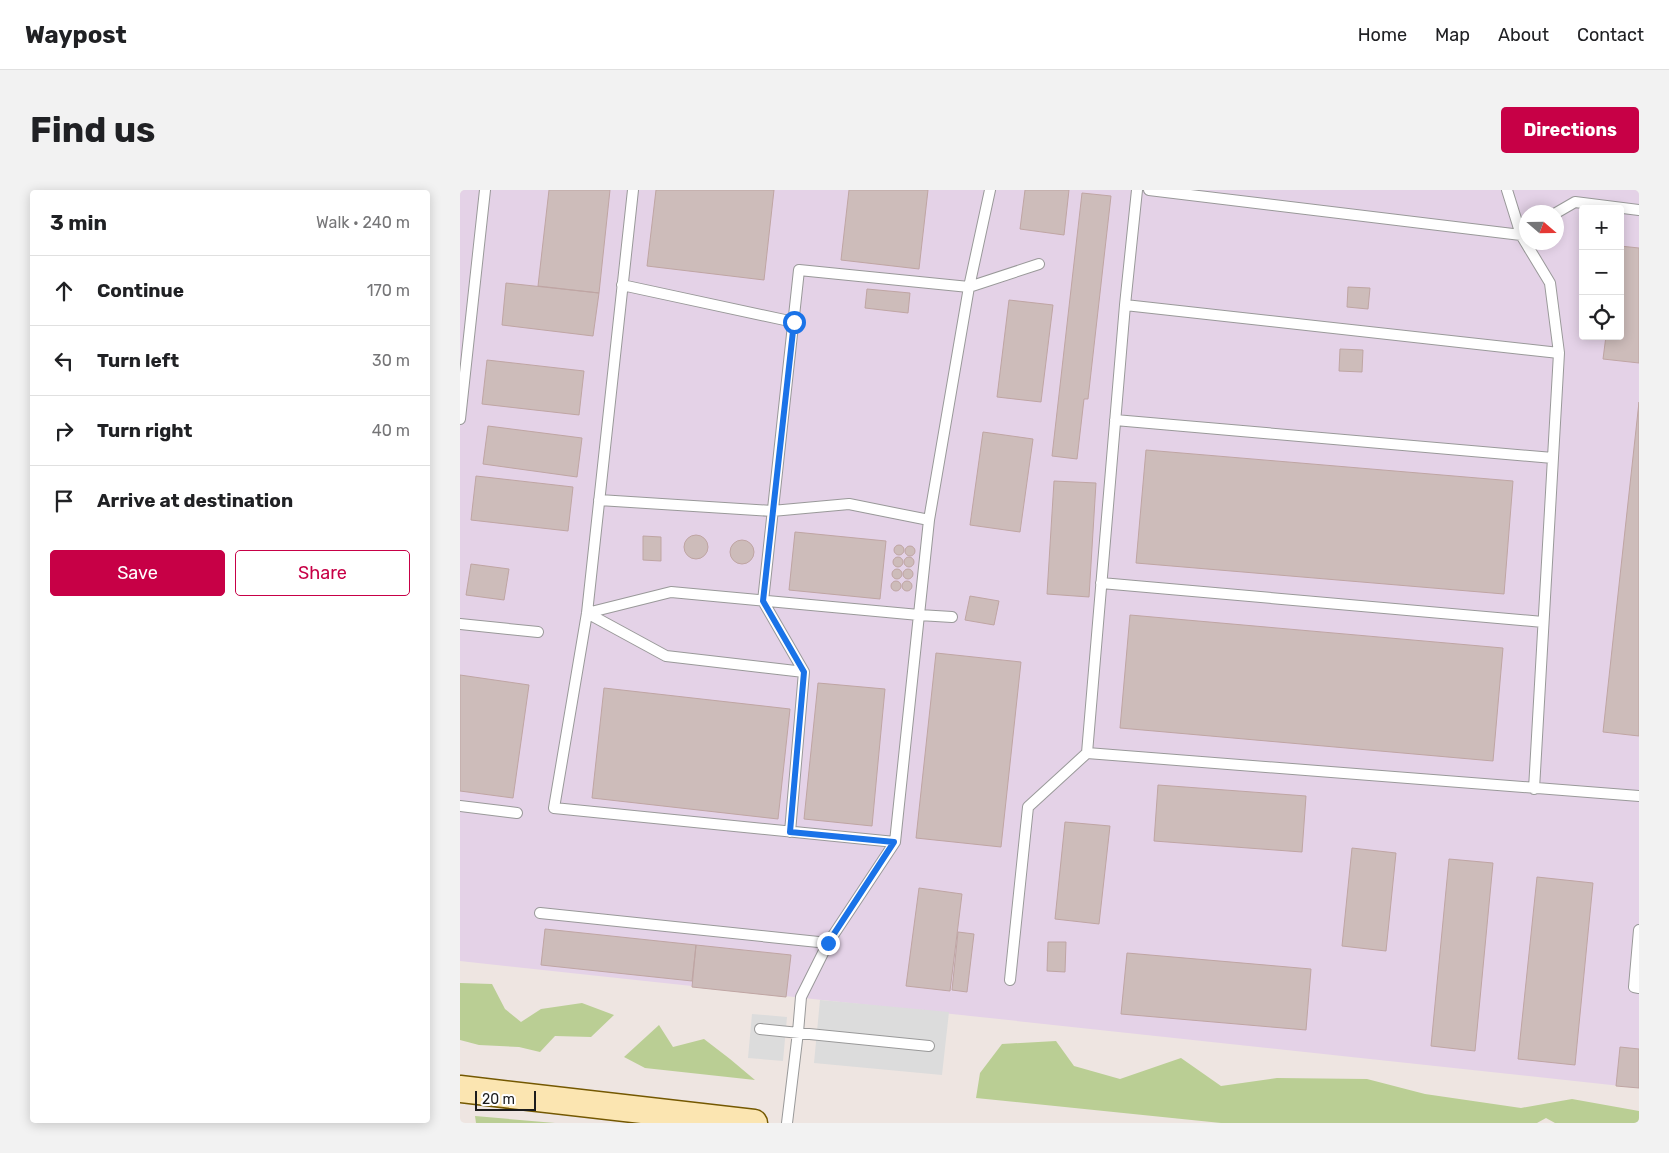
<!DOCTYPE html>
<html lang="en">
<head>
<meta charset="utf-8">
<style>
  :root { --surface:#fff; --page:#f2f2f2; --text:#202124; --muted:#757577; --line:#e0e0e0; --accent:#c70046 }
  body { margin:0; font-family:Rubik,sans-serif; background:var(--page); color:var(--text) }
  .controls { position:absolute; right:15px; top:15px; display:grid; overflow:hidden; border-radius:5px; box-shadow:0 2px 12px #0003 }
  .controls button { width:45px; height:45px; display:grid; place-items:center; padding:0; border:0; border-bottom:1px solid var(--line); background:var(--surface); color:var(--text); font:25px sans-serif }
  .compass { position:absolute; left:1059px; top:15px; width:45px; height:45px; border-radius:50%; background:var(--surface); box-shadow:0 2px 12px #0003; rotate:110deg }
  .scale { position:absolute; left:15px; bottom:12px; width:61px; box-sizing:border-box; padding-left:5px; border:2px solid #1c1c1c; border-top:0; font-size:14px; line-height:18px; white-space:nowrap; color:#1c1c1c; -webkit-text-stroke:4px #fff; paint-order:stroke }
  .stop { position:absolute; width:15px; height:15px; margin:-11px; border:4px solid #1a73e8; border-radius:50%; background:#fff }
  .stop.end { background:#1a73e8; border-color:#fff; box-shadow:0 1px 5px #0008 }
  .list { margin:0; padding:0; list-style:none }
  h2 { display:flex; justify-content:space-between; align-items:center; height:65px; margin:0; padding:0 20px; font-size:21px }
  h2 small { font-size:16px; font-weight:400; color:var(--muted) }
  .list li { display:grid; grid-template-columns:32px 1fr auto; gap:15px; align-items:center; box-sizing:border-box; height:70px; padding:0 20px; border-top:1px solid var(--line) }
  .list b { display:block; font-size:19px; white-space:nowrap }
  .list em { font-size:16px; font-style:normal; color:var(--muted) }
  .actions { display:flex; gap:10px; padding:15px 20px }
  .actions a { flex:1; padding:11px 0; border:1px solid var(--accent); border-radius:5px; text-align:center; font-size:18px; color:var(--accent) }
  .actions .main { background:var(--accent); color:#fff }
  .icon { flex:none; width:28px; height:28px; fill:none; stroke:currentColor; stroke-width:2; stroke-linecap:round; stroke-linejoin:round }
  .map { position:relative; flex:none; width:1179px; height:933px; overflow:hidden; border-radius:5px }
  header { display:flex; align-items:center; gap:30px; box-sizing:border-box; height:70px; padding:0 25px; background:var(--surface); border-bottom:1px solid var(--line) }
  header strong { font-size:24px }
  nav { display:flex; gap:28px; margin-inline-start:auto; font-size:18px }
  .intro { display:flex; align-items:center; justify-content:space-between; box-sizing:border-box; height:120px; padding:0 30px }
  h1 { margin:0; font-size:35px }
  .button { padding:12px 22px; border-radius:5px; background:var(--accent); color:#fff; font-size:18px; font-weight:700 }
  main { display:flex; gap:30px; padding:0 30px }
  aside { flex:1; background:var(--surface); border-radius:5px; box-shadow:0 2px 12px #0003 }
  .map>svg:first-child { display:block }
  .industrial { fill:#e4d2e7; fill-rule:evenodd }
  .forest { fill:#bace94 }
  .parking { fill:#dcdcdc }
  .building { fill:#cdbcba; stroke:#bfa5a3 }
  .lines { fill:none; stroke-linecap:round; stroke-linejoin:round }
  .lane-casing { stroke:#999; stroke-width:12 }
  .secondary-casing { stroke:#745801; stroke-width:29 }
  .lane { stroke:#fff; stroke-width:10 }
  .secondary { stroke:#fbe5b1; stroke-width:26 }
  .route { stroke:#1a73e8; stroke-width:6 }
</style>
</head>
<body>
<header>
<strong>Waypost</strong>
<nav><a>Home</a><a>Map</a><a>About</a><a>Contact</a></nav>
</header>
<div class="intro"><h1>Find us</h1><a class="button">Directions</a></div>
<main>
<aside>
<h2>3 min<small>Walk · 240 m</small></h2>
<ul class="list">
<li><svg class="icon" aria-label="ahead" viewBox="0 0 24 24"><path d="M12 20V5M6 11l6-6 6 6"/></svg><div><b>Continue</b></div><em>170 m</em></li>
<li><svg class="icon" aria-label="left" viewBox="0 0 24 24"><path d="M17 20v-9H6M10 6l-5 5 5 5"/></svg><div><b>Turn left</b></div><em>30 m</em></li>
<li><svg class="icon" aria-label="right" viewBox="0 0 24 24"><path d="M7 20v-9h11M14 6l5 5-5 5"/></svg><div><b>Turn right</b></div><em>40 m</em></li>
<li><svg class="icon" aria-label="arrive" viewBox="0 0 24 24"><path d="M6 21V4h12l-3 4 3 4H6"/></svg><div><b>Arrive at destination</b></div></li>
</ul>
<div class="actions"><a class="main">Save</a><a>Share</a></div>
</aside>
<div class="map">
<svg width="1179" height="933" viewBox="0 0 1179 933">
  <rect width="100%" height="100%" fill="#eee5e1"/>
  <path class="industrial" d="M0,0H1179V898L0,771ZM1123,19H1160V146H1123ZM1066,22H1096V52H1066Z"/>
  <path class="forest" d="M0,793L32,794L45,819L61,832L81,819L122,813L154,825L131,847L95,846L80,862L59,857L19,855L0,850Z
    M199,835L213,857L244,849L270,869L295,890L185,878L164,867Z
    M596,851L614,876L660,889L721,868L761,896L817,888L907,889L965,904L1061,918L1112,909L1179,921V933H1095L1086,928L1077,933H761L516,908L520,883L542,854Z
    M15,926L95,933H16Z"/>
  <path class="parking" d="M360,810L489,822L482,885L354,873Z
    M292,824L327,827L323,871L288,868Z"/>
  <path class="building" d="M89,0H150L139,103L78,96Z
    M196,0H314L304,90L187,76Z
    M389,0H468L459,79L381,70Z
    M565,0H609L604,45L560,39Z
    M622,3L651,6L628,209H624L617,269L592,266Z
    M1160,56L1179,58V173L1143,169L1146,146H1160Z
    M46,93L139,103L133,146L42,135Z
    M888,97L910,98L908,119L887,117Z
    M407,99L450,103L448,123L405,118Z
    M549,110L593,115L581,212L537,207Z
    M880,159L903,160L902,182L879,181Z
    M27,170L124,181L119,225L22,214Z
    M1179,212V546L1143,542Z
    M28,236L122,248L117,287L23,274Z
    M523,242L573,249L560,342L510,335Z
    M686,260L1053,291L1044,404L676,373Z
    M16,286L113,297L108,341L11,330Z
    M594,291L636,293L629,407L587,404Z
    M335,342L426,351L420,409L329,400Z
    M224 357a12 12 0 1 1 24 0a12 12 0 1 1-24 0Z
    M183,346L201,347V371L183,370Z
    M270 362a12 12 0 1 1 24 0a12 12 0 1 1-24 0Z
    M434 360a5 5 0 1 1 10 0a5 5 0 1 1-10 0Z
    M445 361a5 5 0 1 1 10 0a5 5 0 1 1-10 0Z
    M433 372a5 5 0 1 1 10 0a5 5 0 1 1-10 0Z
    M444 372a5 5 0 1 1 10 0a5 5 0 1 1-10 0Z
    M11,374L49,379L44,410L6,405Z
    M432 384a5 5 0 1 1 10 0a5 5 0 1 1-10 0Z
    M443 384a5 5 0 1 1 10 0a5 5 0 1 1-10 0Z
    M431 396a5 5 0 1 1 10 0a5 5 0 1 1-10 0Z
    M442 396a5 5 0 1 1 10 0a5 5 0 1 1-10 0Z
    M510,406L539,411L534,435L505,430Z
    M670,425L1043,458L1033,571L660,538Z
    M476,463L561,472L541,657L456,648Z
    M0,485L69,495L53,608L0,601Z
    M358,493L425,499L412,636L344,629Z
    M144,498L330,519L318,629L132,608Z
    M698,595L846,606L842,662L694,651Z
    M605,632L650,636L639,734L595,729Z
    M892,658L936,663L926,761L882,756Z
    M989,669L1033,673L1015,861L971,856Z
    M1077,687L1133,693L1115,875L1058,869Z
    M459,698L502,704L490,801L446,796Z
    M85,739L236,755L232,791L81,775Z
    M498,742L514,744L507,802L492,800Z
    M588,752H606L605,782L587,781Z
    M236,755L331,765L326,807L232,797Z
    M667,763L851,779L846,840L661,824Z
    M1160,857L1179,859V898L1156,896Z"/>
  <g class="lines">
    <g class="lane-casing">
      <path id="lane" d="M173,0L127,423L94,618L435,652
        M677,0L665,115L627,563L1179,606
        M689,0L1061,45L1064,42
        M1047,0L1061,45L1090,93L1099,163L1074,599
        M1096,23L1115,12L1179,20
        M162,95L334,132
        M665,115L1099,163
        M0,229L25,0
        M655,230L1093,268
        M139,310L312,321L389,314L469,330
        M641,393L1083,432
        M127,423L211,402L459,425L492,427
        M127,423L206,466L344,482
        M0,434L78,442
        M0,616L57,623
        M330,642L344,482L303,411L339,80L509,97L579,74
        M80,723L368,753
        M1179,740L1174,797L1179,798
        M550,790L568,617L627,563
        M300,839L469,856
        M327,933L338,842L341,807L368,753L435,652L469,330L509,97L530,0"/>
    </g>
    <g class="secondary-casing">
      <path id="secondary" d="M0,899L294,933"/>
    </g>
    <use href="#lane" class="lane"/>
    <use href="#secondary" class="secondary"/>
  </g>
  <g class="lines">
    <path class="route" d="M334,132L303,411L344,482L330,642L434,652L368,753"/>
  </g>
</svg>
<div class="controls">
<button>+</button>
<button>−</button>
<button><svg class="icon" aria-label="locate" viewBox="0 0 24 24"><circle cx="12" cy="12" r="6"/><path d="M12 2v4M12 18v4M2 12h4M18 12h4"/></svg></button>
</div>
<svg class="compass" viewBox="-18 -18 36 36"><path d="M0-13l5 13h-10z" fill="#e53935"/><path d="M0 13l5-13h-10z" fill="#757577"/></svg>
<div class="scale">20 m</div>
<div class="stop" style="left:334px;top:132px"></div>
<div class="stop end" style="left:368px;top:753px"></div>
</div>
</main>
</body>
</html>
